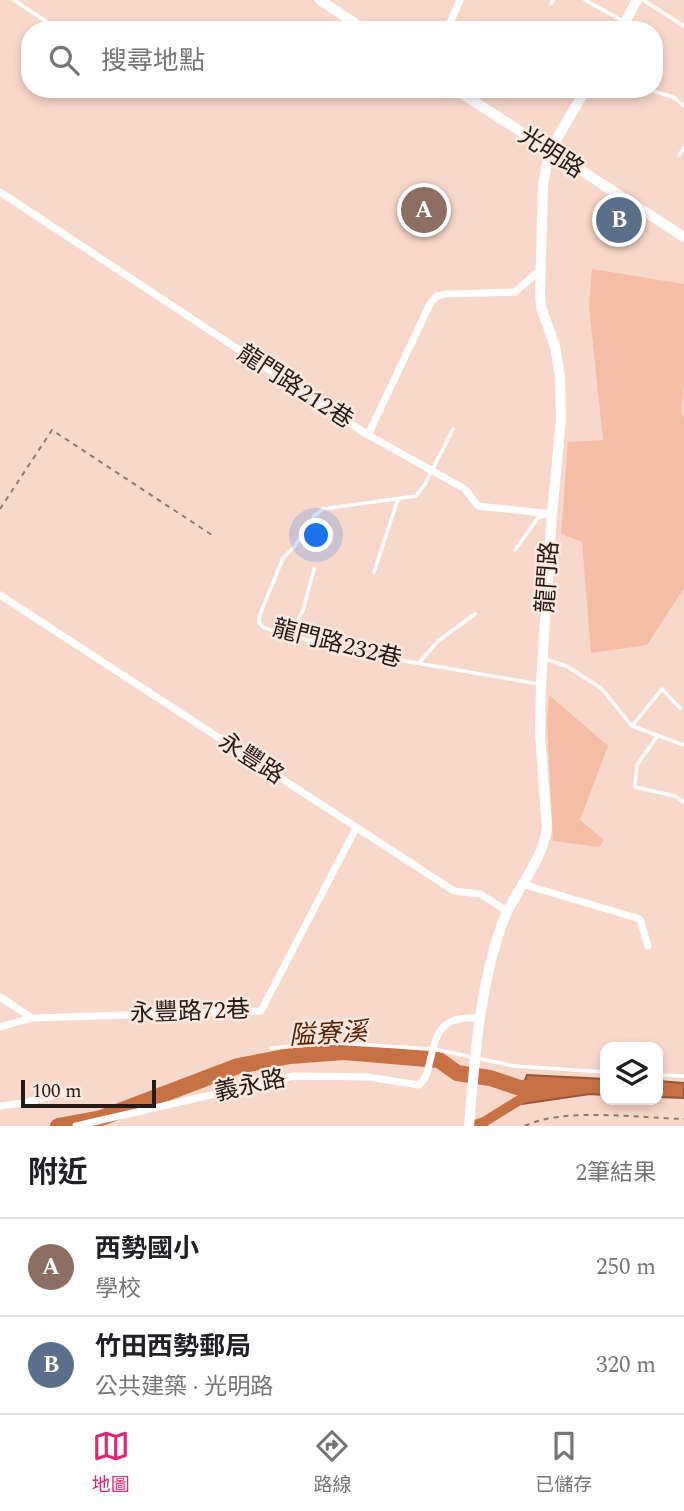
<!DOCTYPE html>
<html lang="zh-TW">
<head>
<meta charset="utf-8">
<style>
  :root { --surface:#fff; --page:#f2f2f2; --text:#202124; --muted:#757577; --line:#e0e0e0; --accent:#db2777 }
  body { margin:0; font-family:Spectral,"Noto Sans TC",serif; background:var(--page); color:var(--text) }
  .controls { position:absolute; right:21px; bottom:21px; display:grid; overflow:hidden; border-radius:14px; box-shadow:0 4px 10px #0003 }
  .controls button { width:63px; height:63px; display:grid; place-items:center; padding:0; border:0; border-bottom:2px solid var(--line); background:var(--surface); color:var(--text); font:35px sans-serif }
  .scale { position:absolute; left:21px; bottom:18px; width:135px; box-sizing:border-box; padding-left:7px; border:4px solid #251a15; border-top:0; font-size:19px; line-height:24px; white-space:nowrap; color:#251a15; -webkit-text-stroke:5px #fce9e0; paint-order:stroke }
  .you { position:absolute; left:317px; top:536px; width:24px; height:24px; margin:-18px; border:5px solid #fff; border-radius:50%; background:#1a73e8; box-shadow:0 0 0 10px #1a73e833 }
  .badge { display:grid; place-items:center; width:46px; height:46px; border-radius:50%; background:var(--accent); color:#fff; font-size:23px; font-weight:700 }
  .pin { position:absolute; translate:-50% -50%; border:4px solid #fff; box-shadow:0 2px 7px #0006 }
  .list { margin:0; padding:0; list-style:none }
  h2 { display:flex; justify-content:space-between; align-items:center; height:91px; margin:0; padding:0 28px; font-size:30px }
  h2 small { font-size:23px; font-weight:400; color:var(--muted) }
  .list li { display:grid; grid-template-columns:46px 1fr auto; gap:21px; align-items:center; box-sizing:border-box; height:98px; padding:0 28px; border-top:2px solid var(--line) }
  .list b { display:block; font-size:26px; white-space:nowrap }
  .list p { margin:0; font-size:23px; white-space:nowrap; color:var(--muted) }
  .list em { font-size:23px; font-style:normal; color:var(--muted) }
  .icon { flex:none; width:38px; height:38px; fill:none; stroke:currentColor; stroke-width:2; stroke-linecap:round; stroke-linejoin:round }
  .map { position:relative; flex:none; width:684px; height:1126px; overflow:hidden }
  .search { position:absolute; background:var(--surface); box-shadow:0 4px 10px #0003; left:21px; right:21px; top:21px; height:77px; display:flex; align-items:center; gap:18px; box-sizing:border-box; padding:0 24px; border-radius:28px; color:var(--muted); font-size:26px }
  .sheet { height:287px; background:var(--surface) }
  nav { display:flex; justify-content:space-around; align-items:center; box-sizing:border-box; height:98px; border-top:2px solid var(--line); background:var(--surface); font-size:19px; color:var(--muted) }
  nav a { display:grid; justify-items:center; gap:4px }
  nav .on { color:var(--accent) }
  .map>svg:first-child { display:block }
  .green { fill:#f4bea6 }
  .water { fill:#c87145; stroke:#975737; stroke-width:2 }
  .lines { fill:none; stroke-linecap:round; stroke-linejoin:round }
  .canal { stroke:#c87145; stroke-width:10 }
  .river { stroke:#c87145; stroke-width:16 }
  .path { stroke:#8d786e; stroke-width:2; stroke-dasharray:5 5; stroke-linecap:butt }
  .lane { stroke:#fff; stroke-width:3.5 }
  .street { stroke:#fff; stroke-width:7 }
  .secondary { stroke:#fff; stroke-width:10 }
  .labels { text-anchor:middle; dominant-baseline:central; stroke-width:5; stroke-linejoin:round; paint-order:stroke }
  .street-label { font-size:24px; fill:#251a15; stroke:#fce9e0 }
  .water-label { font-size:26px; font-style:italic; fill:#571f00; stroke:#fce9e0 }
</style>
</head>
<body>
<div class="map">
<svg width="684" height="1126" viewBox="0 0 684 1126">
  <rect width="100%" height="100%" fill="#f8d8ca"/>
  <path class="green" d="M592,269L684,284V384L681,412L684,418V588L647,645L591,653L582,542L561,534L568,442L603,440L589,307Z
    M549,695L608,746L580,820L604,840L599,847L553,841L547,721Z"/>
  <path class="water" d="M527,1075L605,1079V1095L590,1094L515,1105Z
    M658,1081L684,1083V1098L658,1097Z"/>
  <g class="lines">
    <path class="canal" d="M472,1126L484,1122L526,1096"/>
    <path class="river" d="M58,1126L101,1118L238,1066L290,1056L344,1052L439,1060L457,1073L490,1078L520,1088H541"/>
    <path class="path" d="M0,509L52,430L212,535
      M525,1126C563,1107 640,1118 684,1119"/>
    <path class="lane" d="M14,0L59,30
      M585,0L623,21
      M643,0L684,26
      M551,4L553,0
      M646,89L673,97L684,106
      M679,155L684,148
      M453,429L425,484L416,496L323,509L314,516L295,546L283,558L259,617V623L264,628L352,652L539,684
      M515,550L538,518L547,515
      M374,572L398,499
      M291,636L303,610L314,569
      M544,658L568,667L601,688L632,726L684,745
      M419,663L438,641L475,614
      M632,726L662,689L680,708
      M658,735L637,765L635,787L675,796L684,802
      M271,1048L335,1043L433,1049L514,1066L605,1072
      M658,1075L684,1076"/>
    <path class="street" d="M447,30L460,0
      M0,192L368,435L465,489L478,506L552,514
      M368,435L431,302L437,296L446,294L515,292L539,271
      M0,595L454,891L480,894L507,911
      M522,884L640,919L648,946
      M0,997L32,1018
      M0,1027L32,1018L261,1011L356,828
      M0,1106L24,1103L73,1091
      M76,1126L294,1076L368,1077L419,1085C426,1079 427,1074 429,1065C437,1030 441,1016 479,1018"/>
    <path class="secondary" d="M320,0L365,30
      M621,30L637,0
      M455,89L684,237
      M469,1126C475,1058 479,989 502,924C514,890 543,863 547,827L540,733L541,684L552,514L561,419L560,377L555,346L541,307L540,292L543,186L549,152L586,89"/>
  </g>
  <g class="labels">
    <g class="street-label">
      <text transform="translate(551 153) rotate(33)">光明路</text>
      <text transform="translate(295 387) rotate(33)">龍門路212巷</text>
      <text transform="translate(548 577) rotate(-86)">龍門路</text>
      <text transform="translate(337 644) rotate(14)">龍門路232巷</text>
      <text transform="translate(251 759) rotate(33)">永豐路</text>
      <text transform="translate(190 1012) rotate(-2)">永豐路72巷</text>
      <text transform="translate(250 1086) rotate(-12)">義永路</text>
    </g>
    <g class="water-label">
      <text transform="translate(328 1034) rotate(-3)">隘寮溪</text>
    </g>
  </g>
</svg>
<div class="controls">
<button><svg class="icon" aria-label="layers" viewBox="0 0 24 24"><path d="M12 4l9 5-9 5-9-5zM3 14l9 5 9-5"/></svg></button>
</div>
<div class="scale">100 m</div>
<div class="you"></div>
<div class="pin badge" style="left:424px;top:210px;background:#8d6e63">A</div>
<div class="pin badge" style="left:619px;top:220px;background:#5c6f8a">B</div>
<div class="search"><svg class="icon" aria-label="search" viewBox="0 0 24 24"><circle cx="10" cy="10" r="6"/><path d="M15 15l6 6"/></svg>搜尋地點</div>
</div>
<section class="sheet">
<h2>附近<small>2筆結果</small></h2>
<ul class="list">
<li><span class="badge" style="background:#8d6e63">A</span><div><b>西勢國小</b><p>學校</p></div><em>250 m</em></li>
<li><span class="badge" style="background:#5c6f8a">B</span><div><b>竹田西勢郵局</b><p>公共建築 · 光明路</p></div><em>320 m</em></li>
</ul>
</section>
<nav>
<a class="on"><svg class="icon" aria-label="map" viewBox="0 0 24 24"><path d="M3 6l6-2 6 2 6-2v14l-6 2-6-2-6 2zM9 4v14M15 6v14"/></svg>地圖</a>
<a><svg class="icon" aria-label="directions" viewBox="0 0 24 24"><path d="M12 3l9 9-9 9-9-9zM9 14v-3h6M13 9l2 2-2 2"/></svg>路線</a>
<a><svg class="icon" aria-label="saved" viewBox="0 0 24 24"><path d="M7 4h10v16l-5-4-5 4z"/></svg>已儲存</a>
</nav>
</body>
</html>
